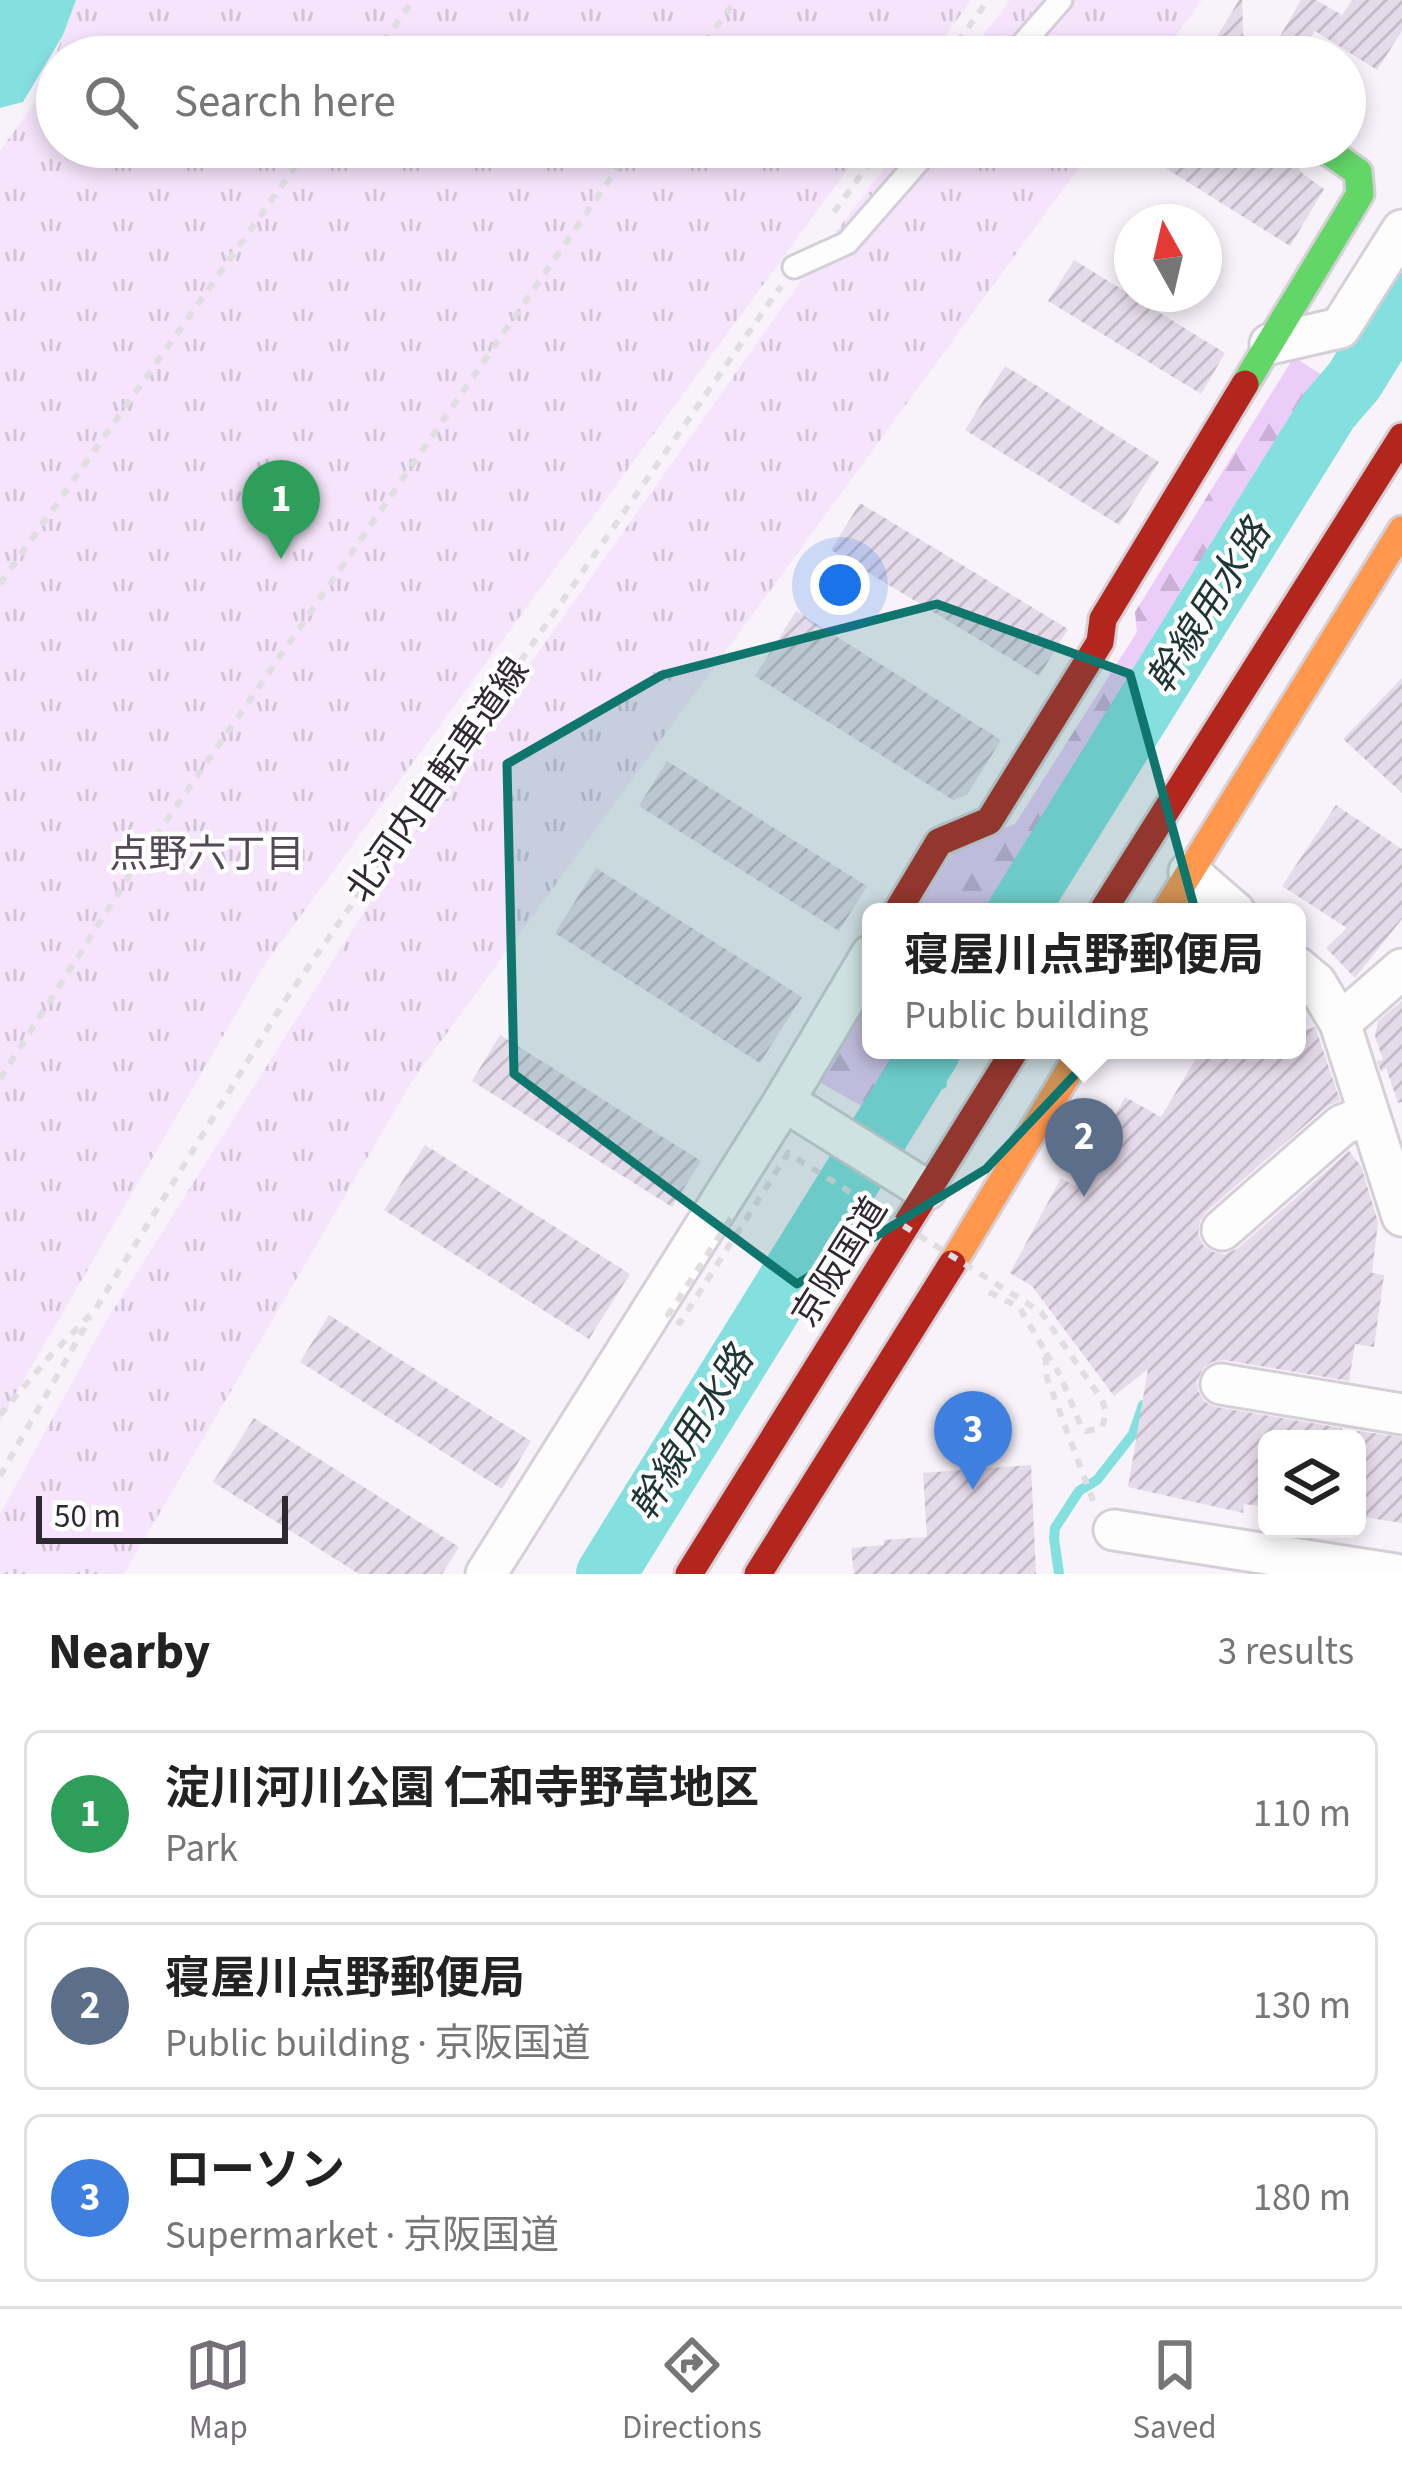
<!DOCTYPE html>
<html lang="en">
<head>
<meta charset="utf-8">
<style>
  :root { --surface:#fff; --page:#f2f2f2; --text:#222; --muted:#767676; --line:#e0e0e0; --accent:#756f77 }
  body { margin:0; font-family:"Source Sans 3","Noto Sans JP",sans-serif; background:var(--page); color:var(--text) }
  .controls { position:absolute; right:36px; bottom:36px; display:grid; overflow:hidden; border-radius:18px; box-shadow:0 6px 18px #0003 }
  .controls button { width:108px; height:108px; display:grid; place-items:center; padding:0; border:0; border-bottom:3px solid var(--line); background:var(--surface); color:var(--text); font:60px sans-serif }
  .compass { position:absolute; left:1114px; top:204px; width:108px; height:108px; border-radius:50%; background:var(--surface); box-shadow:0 6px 18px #0003; rotate:352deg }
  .scale { position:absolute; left:36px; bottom:30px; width:252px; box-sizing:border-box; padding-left:12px; border:6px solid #2e2930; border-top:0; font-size:33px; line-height:42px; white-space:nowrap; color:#2e2930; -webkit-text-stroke:9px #fff; paint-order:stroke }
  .you { position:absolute; left:840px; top:585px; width:42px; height:42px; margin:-30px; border:9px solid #fff; border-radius:50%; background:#1a73e8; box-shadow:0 0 0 18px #1a73e833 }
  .badge { display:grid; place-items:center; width:78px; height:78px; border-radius:50%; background:var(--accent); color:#fff; font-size:39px; font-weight:700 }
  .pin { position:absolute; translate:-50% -99px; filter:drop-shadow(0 3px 6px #0008) }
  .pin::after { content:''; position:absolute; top:63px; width:42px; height:36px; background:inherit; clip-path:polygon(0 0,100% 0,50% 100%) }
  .popup { position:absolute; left:862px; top:903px; width:444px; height:156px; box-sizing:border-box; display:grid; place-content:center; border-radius:18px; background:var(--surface); filter:drop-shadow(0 3px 9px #0005); font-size:39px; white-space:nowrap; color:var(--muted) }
  .popup b { font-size:45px; color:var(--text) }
  .popup::after { content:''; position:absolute; left:50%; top:100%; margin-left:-24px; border:24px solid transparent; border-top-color:var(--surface) }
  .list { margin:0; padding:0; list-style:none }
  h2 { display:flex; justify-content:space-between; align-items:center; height:156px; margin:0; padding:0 48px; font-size:51px }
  h2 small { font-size:39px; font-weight:400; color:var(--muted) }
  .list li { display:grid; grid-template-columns:78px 1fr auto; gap:36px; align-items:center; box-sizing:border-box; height:168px; margin:0 24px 24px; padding:0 24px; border:3px solid var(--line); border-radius:18px }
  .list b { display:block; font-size:45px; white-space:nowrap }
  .list p { margin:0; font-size:39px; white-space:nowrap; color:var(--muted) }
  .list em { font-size:39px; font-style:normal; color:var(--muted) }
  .icon { flex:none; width:66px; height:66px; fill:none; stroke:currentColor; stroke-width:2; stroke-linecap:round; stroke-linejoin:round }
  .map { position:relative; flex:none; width:1402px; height:1574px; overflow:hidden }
  .search { position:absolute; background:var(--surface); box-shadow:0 6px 18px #0003; left:36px; right:36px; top:36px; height:132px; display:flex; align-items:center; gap:30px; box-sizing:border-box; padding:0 42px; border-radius:66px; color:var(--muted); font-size:45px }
  .sheet { height:732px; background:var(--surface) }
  nav { display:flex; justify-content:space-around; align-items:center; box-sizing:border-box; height:168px; border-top:3px solid var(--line); background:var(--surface); font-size:33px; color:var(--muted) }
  nav a { display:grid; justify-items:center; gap:6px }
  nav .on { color:var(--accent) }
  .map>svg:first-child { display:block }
  .grass { fill:url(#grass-tufts) }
  .forest { fill:url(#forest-firs) }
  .water { fill:#84e0df }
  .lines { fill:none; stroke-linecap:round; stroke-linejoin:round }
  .stream { stroke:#84e0df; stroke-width:10 }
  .river { stroke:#84e0df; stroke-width:60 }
  .building { fill:url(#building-hatch) }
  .lane-casing { stroke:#d5d0d7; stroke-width:27 }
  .street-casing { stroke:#d5d0d7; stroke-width:45 }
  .fast-casing { stroke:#d5d0d7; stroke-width:33 }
  .slow-casing { stroke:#d5d0d7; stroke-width:33 }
  .jam-casing { stroke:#d5d0d7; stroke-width:33 }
  .path { stroke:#e0dee0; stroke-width:6; stroke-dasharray:9 9; stroke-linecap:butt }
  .lane { stroke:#fefdfe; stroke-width:21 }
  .street { stroke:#fefdfe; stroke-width:39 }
  .fast { stroke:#63d668; stroke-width:27 }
  .slow { stroke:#ff974d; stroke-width:27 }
  .jam { stroke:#b3261e; stroke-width:27 }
  .path-bridge { stroke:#e0dee0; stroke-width:6; stroke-dasharray:9 9; stroke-linecap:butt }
  .marked { fill:#0f766e; fill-opacity:0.2; stroke:#0f766e; stroke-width:9; stroke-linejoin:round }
  .labels { text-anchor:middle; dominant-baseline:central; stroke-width:9; stroke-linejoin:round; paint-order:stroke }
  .street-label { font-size:36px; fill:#2e2930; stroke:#fff }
  .water-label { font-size:39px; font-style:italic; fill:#1f3635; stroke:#fff }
  .neighbourhood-label { font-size:39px; fill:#524856; stroke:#fff }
</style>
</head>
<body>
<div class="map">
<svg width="1402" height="1574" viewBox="0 0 1402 1574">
  <defs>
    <pattern id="grass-tufts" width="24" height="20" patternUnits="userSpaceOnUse" patternTransform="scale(3)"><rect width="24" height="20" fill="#f5e4fb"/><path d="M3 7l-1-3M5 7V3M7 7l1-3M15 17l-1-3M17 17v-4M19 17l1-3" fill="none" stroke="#d2c4d7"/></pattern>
    <pattern id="forest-firs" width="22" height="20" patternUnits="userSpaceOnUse" patternTransform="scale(3)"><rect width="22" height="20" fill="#ecccf8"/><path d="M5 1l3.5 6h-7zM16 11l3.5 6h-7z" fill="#cbafd5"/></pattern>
    <pattern id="building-hatch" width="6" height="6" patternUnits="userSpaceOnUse" patternTransform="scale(3)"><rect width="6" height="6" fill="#e6dbea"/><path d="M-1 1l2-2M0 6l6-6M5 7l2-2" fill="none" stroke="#c6bcc9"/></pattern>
  </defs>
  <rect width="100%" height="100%" fill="#f8f2fa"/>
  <path class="grass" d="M76,0H971L930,57H57V147H864L263,967L0,1421V151L41,94Z
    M1010,0H1202L1160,57H967Z
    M900,147H1094L412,1081L124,1574H0V1514L105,1323L440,791L832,237Z"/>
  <path class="forest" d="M1294,357L1322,375L987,912H915L958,845L1015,824L1137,632L1135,612Z
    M871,983V1050H901L865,1108L812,1078Z"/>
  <path class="water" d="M0,0H76L63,35L23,102L0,108Z"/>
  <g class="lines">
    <path class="stream" d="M918,1071L942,1084
      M1068,1153L1098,1170
      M846,1186L862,1214
      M1059,1574L1054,1538L1055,1528L1079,1491L1097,1480L1133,1434L1143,1405"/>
    <path class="river" d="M1017,912L1329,410L1354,381L1402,303
      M606,1574L931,1050"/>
  </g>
  <path class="building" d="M1239,0H1242L1244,57H1205Z
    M1301,0H1316L1342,15L1352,0H1402V31L1377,70L1315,31L1297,57H1268Z
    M1132,147H1273L1292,159L1303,174L1324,189L1290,246Z
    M1074,260L1225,353L1201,394L1048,301Z
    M1005,366L1159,462L1119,525L965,430Z
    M860,503L1068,629L1039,676L831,550Z
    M796,611L1001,740L967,795L953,800L755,676Z
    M1402,678V793L1343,739Z
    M667,761L867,886L839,931L639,806Z
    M1336,805L1402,849V919L1355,978L1326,948L1347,928L1282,886Z
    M596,868L802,997L760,1063L555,933Z
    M1402,1001V1102L1398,1103L1386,1068L1381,1072L1377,1061L1383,1060L1375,1036L1378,1021Z
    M1315,1027L1340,1100L1326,1107L1206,1212L1200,1221L1198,1233L1203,1245L1213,1252L1225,1254L1237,1249L1349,1151L1361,1166L1378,1222L1372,1273L1384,1275L1374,1347L1355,1344L1349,1381L1224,1360L1212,1362L1203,1368L1197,1381L1198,1391L1205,1402L1216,1407L1342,1428L1341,1439H1267V1507L1244,1504L1243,1513L1128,1487L1148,1369L1114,1396L1032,1286L1010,1273L1061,1178L1075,1186L1125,1097L1161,1117L1201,1050H1297V1033Z
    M500,1035L701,1161L672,1207L472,1081Z
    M425,1145L630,1274L589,1339L384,1210Z
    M329,1315L531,1441L502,1489L300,1362Z
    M254,1418L459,1547L442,1574H359L213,1482Z
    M1357,1431L1402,1437V1523L1357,1516Z
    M1031,1465L1036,1574H854L851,1548L884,1545V1540L927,1537L923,1473Z"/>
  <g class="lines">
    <g class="lane-casing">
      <path id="lane" d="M1011,57L1061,0
        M794,267L847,243L931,147"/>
    </g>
    <g class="street-casing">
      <path id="street" d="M1270,344L1340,328L1402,230
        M1189,872L1235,912
        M1297,967L1316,983L1340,1023L1402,1216
        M1340,1023L1402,969
        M784,1101L926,1190
        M1222,1230L1342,1125L1369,1114
        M1221,1384L1402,1414
        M1114,1530L1395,1574
        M486,1574L784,1101L871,955"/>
    </g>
    <g class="fast-casing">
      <path id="fast" d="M1245,384L1360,194L1358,172L1322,147"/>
    </g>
    <g class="slow-casing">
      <path id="slow" d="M1165,912L1402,530
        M952,1264L1082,1050"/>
    </g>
    <g class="jam-casing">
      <path id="jam" d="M897,912L939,842L989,821L1100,642L1103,619L1245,384
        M1102,912L1402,437
        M689,1574L1015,1050
        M758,1574L952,1264"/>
    </g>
    <path class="path" d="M373,57L413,0
      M694,57L736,0
      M947,57L988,0
      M834,212L881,147
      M0,584L309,147
      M0,1079L142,856L632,147
      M989,1292L1019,1307L1045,1351L1047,1378L1094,1503
      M1046,1353L1060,1375
      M0,1415L51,1355L95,1310L284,1002L781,286
      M0,1476L90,1318"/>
    <use href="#lane" class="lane"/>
    <use href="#street" class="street"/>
    <use href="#fast" class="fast"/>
    <use href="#slow" class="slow"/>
    <use href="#jam" class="jam"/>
    <path class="path-bridge" d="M731,1218L668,1315L680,1323L788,1153L1041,1312L1102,1400L1106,1412L1102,1428L1086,1431L1081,1426L1060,1375"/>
  </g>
  <path class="marked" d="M937,604L1130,674L1203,939L986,1169L797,1284L514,1074L507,764L662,675Z"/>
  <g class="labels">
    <g class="street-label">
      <text transform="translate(438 780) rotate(-55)">北河内自転車道線</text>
      <text transform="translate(840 1262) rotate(-58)">京阪国道</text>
    </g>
    <g class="water-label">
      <text transform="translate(1209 607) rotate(-58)">幹線用水路</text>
      <text transform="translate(692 1434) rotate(-58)">幹線用水路</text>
    </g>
    <g class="neighbourhood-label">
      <text x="207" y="855">点野六丁目</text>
    </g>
  </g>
</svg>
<div class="controls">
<button><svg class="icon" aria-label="layers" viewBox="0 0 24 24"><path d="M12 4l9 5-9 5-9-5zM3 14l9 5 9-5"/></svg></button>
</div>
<svg class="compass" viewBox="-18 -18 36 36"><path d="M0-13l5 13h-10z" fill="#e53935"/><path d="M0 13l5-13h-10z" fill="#767676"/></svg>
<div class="scale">50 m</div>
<div class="you"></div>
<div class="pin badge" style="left:281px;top:559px;background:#2e9e5b">1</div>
<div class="pin badge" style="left:1084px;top:1197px;background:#5c6f8a">2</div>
<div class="popup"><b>寝屋川点野郵便局</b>Public building</div>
<div class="pin badge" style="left:973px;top:1490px;background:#3f7fe0">3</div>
<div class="search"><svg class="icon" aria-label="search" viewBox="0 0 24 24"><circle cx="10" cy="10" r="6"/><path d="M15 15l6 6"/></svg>Search here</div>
</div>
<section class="sheet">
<h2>Nearby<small>3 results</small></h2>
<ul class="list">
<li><span class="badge" style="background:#2e9e5b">1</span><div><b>淀川河川公園 仁和寺野草地区</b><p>Park</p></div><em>110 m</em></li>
<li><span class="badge" style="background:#5c6f8a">2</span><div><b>寝屋川点野郵便局</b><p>Public building · 京阪国道</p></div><em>130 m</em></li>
<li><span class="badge" style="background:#3f7fe0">3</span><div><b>ローソン</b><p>Supermarket · 京阪国道</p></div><em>180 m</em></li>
</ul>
</section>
<nav>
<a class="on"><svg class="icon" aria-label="map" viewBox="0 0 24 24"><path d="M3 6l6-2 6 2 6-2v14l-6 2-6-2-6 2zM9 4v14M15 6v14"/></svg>Map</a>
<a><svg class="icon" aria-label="directions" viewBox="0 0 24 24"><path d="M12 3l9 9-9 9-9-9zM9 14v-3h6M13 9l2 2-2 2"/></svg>Directions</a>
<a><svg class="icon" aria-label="saved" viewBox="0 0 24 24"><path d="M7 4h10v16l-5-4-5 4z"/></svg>Saved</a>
</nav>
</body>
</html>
